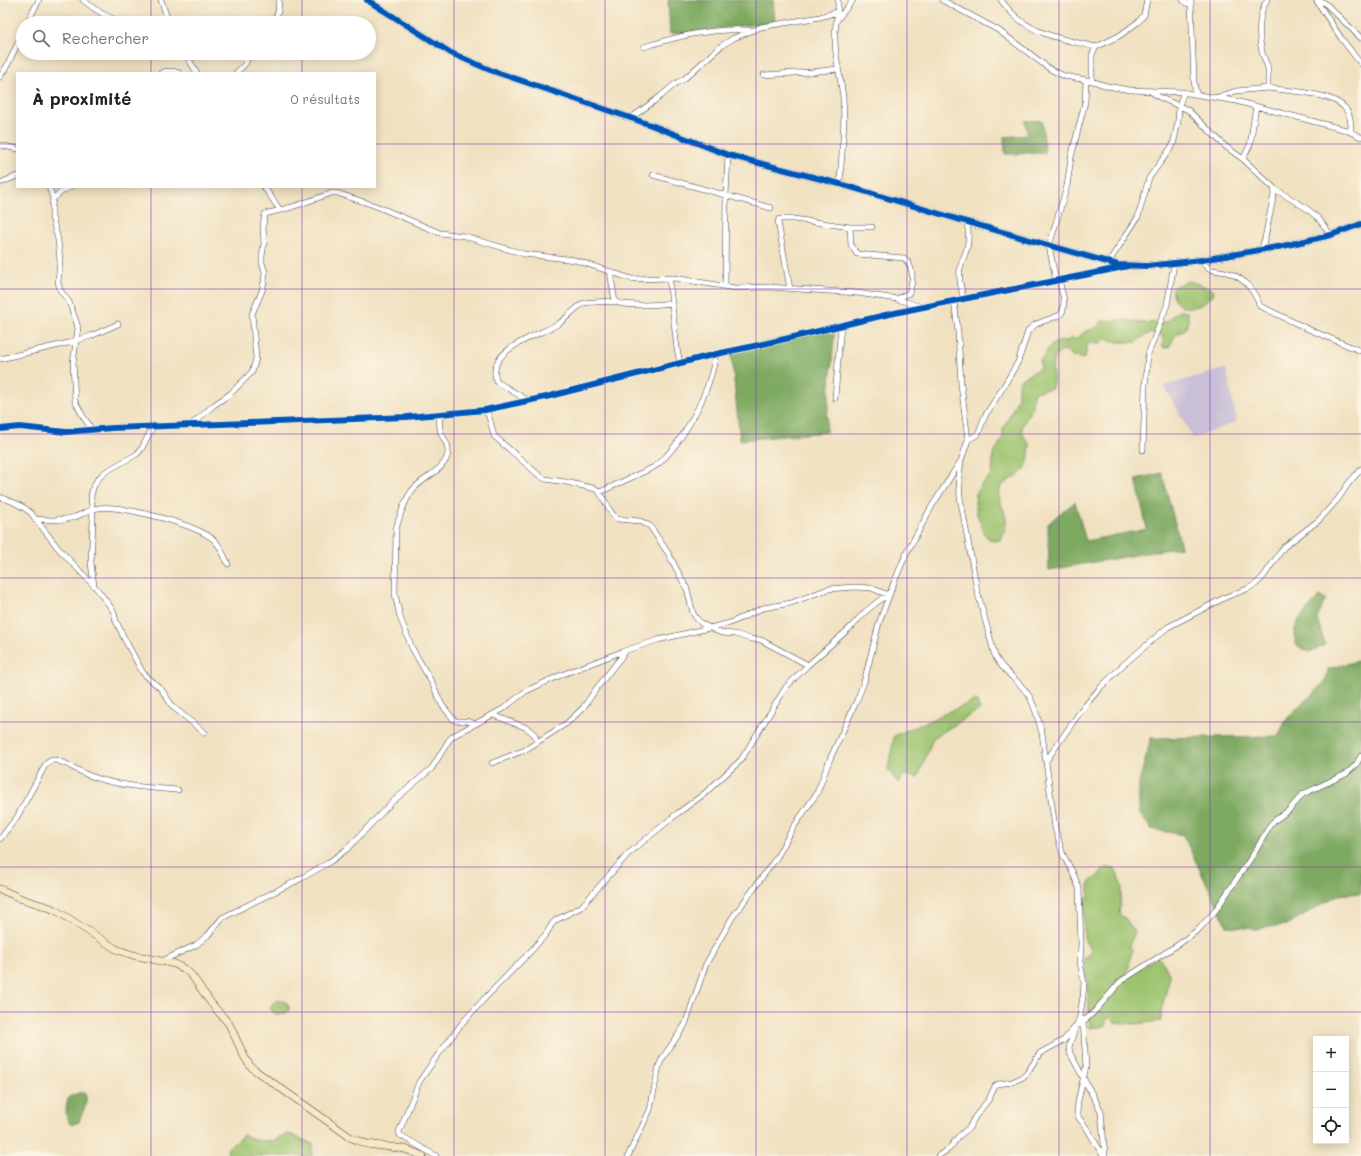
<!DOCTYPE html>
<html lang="fr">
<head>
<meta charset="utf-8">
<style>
  :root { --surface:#fff; --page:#f2f2f2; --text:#222; --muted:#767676; --line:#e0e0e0 }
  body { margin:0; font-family:Mali,sans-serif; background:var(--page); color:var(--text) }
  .controls { position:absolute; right:12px; bottom:12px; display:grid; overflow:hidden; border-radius:0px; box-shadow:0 2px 10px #0003 }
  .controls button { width:36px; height:36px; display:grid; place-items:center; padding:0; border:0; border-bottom:1px solid var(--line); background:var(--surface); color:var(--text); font:20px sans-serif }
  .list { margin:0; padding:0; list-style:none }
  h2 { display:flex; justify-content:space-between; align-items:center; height:52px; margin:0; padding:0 16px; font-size:17px }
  h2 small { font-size:13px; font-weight:400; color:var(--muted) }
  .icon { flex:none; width:22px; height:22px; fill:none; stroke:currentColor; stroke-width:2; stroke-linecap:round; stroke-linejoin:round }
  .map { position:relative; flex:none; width:1361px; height:1156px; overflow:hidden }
  .search { position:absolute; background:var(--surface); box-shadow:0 2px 10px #0003; left:16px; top:16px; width:360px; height:44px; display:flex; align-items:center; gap:10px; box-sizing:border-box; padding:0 14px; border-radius:22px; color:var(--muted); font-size:15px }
  .panel { position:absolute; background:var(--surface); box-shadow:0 2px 10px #0003; left:16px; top:72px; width:360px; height:116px; border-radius:0px }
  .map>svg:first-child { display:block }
  .industrial { fill:#c9bfd7 }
  .green { fill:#9cc36e; stroke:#5f7254 }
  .forest { fill:#7da961; stroke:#50664e }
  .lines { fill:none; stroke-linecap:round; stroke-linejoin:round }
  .street-casing { stroke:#413f4f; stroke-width:6 }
  .secondary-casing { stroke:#413f4f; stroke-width:8 }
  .street { stroke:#fff; stroke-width:5 }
  .secondary { stroke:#f7e9c3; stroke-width:7 }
  .cycleway-casing { stroke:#fcf5e5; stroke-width:8 }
  .cycleway { stroke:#0057b8; stroke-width:6 }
  .grid { fill:none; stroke:#7b2cbf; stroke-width:1; stroke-opacity:0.55 }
</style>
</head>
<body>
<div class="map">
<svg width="1361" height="1156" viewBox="0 0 1361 1156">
  <rect width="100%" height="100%" fill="#fcf5e5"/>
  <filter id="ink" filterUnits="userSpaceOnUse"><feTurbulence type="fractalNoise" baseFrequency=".025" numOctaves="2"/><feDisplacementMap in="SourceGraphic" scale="8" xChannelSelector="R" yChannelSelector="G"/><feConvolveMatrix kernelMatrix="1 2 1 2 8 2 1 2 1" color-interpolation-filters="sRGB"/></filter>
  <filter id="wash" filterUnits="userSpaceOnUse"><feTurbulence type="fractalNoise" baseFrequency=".012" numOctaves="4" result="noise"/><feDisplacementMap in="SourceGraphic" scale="16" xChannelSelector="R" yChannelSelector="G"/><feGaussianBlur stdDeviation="0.9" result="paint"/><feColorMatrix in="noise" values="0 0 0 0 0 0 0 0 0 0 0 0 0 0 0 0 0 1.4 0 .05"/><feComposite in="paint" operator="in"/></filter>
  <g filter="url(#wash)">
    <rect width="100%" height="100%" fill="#f0e1c1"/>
    <path class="industrial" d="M1226,368L1237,422L1193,438L1164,386Z"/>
    <path class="green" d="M1189,281L1212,289L1214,292L1213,296C1206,299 1207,300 1203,304C1197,308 1188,307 1182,307L1174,300L1172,287Z
      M1179,311L1187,312C1189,318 1188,326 1184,330C1181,333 1177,333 1175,336C1173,339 1171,344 1169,347L1165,348L1162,346L1163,337C1154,328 1143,336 1137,342H1119L1106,339L1103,340L1101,343H1090L1087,345L1085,358C1079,359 1069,356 1066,350C1044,357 1057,373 1052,388L1038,391L1033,393C1033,400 1033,406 1030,412C1021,428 1018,429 1030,445C1029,452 1029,461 1026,467C1021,477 1005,479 1000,489C996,499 1005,509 1006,519C1007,527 1004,533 1001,540L992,541L985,535L977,514L975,503L976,494L981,485L992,474L993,455L1003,438V429L1018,398V386L1020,380L1040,368V360C1045,357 1045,353 1048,349C1053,342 1061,340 1069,341L1071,338L1077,339L1084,332L1097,327L1102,321L1126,320L1140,323L1167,322L1173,315Z
      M976,700L980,709L933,738L918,777L904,775L898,783L888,769L894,736Z
      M1106,868H1115L1122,887L1119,914L1125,918L1135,932L1129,946L1132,950L1129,967L1121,980L1158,957L1164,964L1170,976L1161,1011V1021L1135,1024L1114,1022L1112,1017L1106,1019V1026L1090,1028L1088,990L1084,961V957L1090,955L1091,948L1086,943L1084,937V899L1089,898V883Z
      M279,1000L286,1002L289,1007V1011C276,1021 261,1006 279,1000Z
      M289,1134L313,1144L312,1156H227L228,1148L243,1135L260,1141L277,1140L279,1137Z"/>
    <path class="forest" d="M668,0H773L775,22L670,34Z
      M1042,120L1045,153L1005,154L1004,137L1028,135L1025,121Z
      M835,326L826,432L740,440L731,351Z
      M1162,473L1181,547L1049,570L1048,524L1058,515L1075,502L1086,541L1147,529L1136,479Z
      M1320,596L1326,599L1317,618L1325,645L1310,652L1295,645V629L1299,619Z
      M1361,660V893L1338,895L1286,925L1255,929L1227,926L1183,835L1151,829L1139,813V783L1151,738L1278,736C1282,728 1286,718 1293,712C1305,698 1327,689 1328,669Z
      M80,1093H85C89,1104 82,1111 79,1122L71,1125C64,1117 66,1107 68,1098L72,1095Z"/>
  </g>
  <g filter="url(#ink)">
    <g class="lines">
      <g class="street-casing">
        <path id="street" d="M83,0C96,11 109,19 125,23
          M161,0L169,23
          M838,0C839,13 834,27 835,40C835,59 841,78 843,98C846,126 841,155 840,184
          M942,0L998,30L1050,69L1064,76L1092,81L1107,86L1130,90L1181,92L1236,101L1346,130L1361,137
          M1001,0C1004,4 1007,8 1011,12C1032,35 1067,40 1096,47
          M1183,0L1186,3L1190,4
          M1191,0L1194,82L1196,94
          M1267,0C1258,14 1258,36 1262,52C1263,57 1267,63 1268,69C1268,75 1268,82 1268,88C1288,91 1331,92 1345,108C1351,115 1351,124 1351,132
          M1316,0L1341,38L1361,64
          M1319,0L1325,3L1361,38
          M837,20L853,0
          M27,23L39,0
          M273,23L278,12L279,0
          M644,47C678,36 712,28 749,30
          M185,53L197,73
          M161,73C167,70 174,71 180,73
          M236,73L246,63L248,53
          M764,75L811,72L838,69
          M0,77L8,64L23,32
          M1092,81V55L1096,47L1119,36L1138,22L1144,15L1147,0
          M1150,91L1159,97L1188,110L1225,146L1243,159L1275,189L1306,208L1318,218L1331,235
          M1218,97L1236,91L1268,88
          M631,118L661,96L675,84L684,79L721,46L734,38L761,27L820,17L837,12
          M0,145L17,149
          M1243,159L1250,145L1256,106
          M653,175L771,208
          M0,183L17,176
          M49,187L53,199
          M70,187L61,192L53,199L52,205V217L58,240L60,261L58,282L60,290L69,302L76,321L78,328L73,363L75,401L84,418L92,429
          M264,187L280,210
          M850,227L851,245L857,254L904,258C915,268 913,281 909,293L897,299
          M1261,250L1265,238L1275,189
          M1202,260C1211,275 1216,268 1229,273C1246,279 1254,291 1260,306L1308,329L1361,351
          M1108,263L1138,217L1149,178L1173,145L1178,122L1179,105L1184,92
          M610,271L615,302
          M669,278L677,349L680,363
          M1059,280L1064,300L1063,311L1060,315L1036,324L1028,331L1018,362L1002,389L985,416L978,434L968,440L961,461L959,476L960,497L977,590L995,656C1002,671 1017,679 1027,693C1034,701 1039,723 1042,733L1055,828L1063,855L1072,871L1079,888L1081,944L1080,962L1084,983L1083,996L1080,1016L1071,1040L1069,1047L1070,1053L1101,1111L1105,1156
          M1056,281L1049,246L1067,186L1071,158L1085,102L1086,80
          M725,286L726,195L728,155
          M790,289L778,222L779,219H794L850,227H872
          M963,298C962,289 958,279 960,269C961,264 963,259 965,254C969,244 969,233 967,222
          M954,300L958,332L961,384L968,440
          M0,359L68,343L91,336L118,324
          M835,398L841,325
          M529,401L497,382C483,350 538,336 558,324C565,320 578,305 584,303C589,302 609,301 615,302C618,302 620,304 623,304C640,306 656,305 672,303
          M485,410L489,417L494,436L540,476L545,479L566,482L596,489C606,497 607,511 617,519L640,521L650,526L668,553L687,589L693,613L696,618L702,624L721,633L735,634L751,639L761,640L808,665
          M439,415C440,420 439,427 441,433C444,441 449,443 448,453C445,472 421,477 411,492C405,501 399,518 396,529L395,594L400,617L412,648L432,683L442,705L454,720L457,721H467L476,724
          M192,424L214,405L230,394L252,372L254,366L256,358L252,314L262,291L264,282L265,272L262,263V256L264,244L263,225L265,214L292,207L332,193H337L376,206L440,233L464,236L524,254L575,260L632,279L674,278L735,288L769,287L857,293L897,299L922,307
          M0,429L20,427L66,432L112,428L407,417L485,410L546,397L716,354C774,343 830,327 888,314C966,297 1045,284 1123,267
          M1143,450L1145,385L1148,354L1167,305L1174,264
          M600,492L654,467C662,462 668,454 674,447C694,420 710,388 716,354
          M0,497C11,501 22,505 31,513L58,548L97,589L112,609L114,613L116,621L125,640L143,673L161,689L173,707L205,733
          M35,519C49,520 62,521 75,517C82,514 90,510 98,508C119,504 198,525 214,540C221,546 224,556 228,564
          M94,586L91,563L93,520L91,496L93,488L97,480L105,472L137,454L142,448L153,426
          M493,715L527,728L535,735L537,743
          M1046,761L1080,712L1099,689L1123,665L1168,627L1226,597L1247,589L1256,584L1263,577L1284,547L1319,520L1338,499L1348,484L1361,469
          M492,763L525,750L567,723L583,708L596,689L626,651
          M0,839L17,817L46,764C48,762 51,760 54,760C62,760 80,772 88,775C116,786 148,788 178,790
          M162,961L196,945L208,935L222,918L302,878L328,863L347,849L391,803L432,768L449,740L453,736L503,709L526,691L561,675L621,652L658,640L730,623L763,608L791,603L828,589L854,587L871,588L886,594
          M1083,1019L1086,1067L1078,1101L1077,1113L1079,1118L1088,1130L1103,1156
          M436,1156L400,1135L399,1132L419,1082L435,1059L463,1022L487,996L531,951L546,934L552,924L556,920L581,907L628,854L678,813L704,794L741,760L786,687L808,665L851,627L866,611L890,592
          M628,1156L650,1110L659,1066L662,1059L685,1025L706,964L732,918L777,857L793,828L817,793L830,759L857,700L864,682L879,623L893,585L906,554L932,506L960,462
          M938,1156L949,1149L959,1136L969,1128L975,1117L989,1099L995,1086L998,1084L1012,1082L1023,1077L1027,1073L1040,1053L1064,1040L1076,1026L1083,1022L1095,1011L1121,981L1179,944L1199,929L1215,911L1255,852L1270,825L1274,821L1289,810L1303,794L1346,774L1356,765L1361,756"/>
      </g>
      <g class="secondary-casing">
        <path id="secondary" d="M367,0L451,53L490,70L651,125L728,155L840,184L967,222L1118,265L1147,266L1202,260L1283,246L1331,235L1361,224
          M0,889L22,899L48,907L57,911L116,949L133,955L175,964L186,970L192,976L211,1003L229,1024L244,1056L250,1066L256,1071L350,1137L367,1144L405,1149L423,1156"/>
      </g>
      <use href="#street" class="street"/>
      <use href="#secondary" class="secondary"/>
      <g class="cycleway-casing">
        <path id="cycleway" d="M367,0L451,53L490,70L651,125L728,155L840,184L967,222L1118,265L1147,266L1202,260L1283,246L1331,235L1361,224
          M0,429L20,427L66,432L112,428L407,417L485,410L546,397L716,354C774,343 832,327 890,314C969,297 1049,283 1128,266"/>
      </g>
      <use href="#cycleway" class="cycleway"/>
    </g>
  </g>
  <path class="grid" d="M151,0V23M302,0V23M454,0V1156M605,0V1156M756,0V1156M907,0V1156M1059,0V1156M1210,0V1156M151,53V73M302,53V73M0,144H17M375,144H1361M151,187V1156M302,187V1156M0,289H1361M0,434H1361M0,578H1361M0,722H1361M0,867H1361M0,1012H1361"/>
</svg>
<div class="controls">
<button>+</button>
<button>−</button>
<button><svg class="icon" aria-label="locate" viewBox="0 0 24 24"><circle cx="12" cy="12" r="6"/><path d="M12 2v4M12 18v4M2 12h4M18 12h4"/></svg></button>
</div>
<div class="search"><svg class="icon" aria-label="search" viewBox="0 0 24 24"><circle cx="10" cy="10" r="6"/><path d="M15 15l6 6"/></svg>Rechercher</div>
<section class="panel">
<h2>À proximité<small>0 résultats</small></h2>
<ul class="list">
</ul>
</section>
</div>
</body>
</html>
